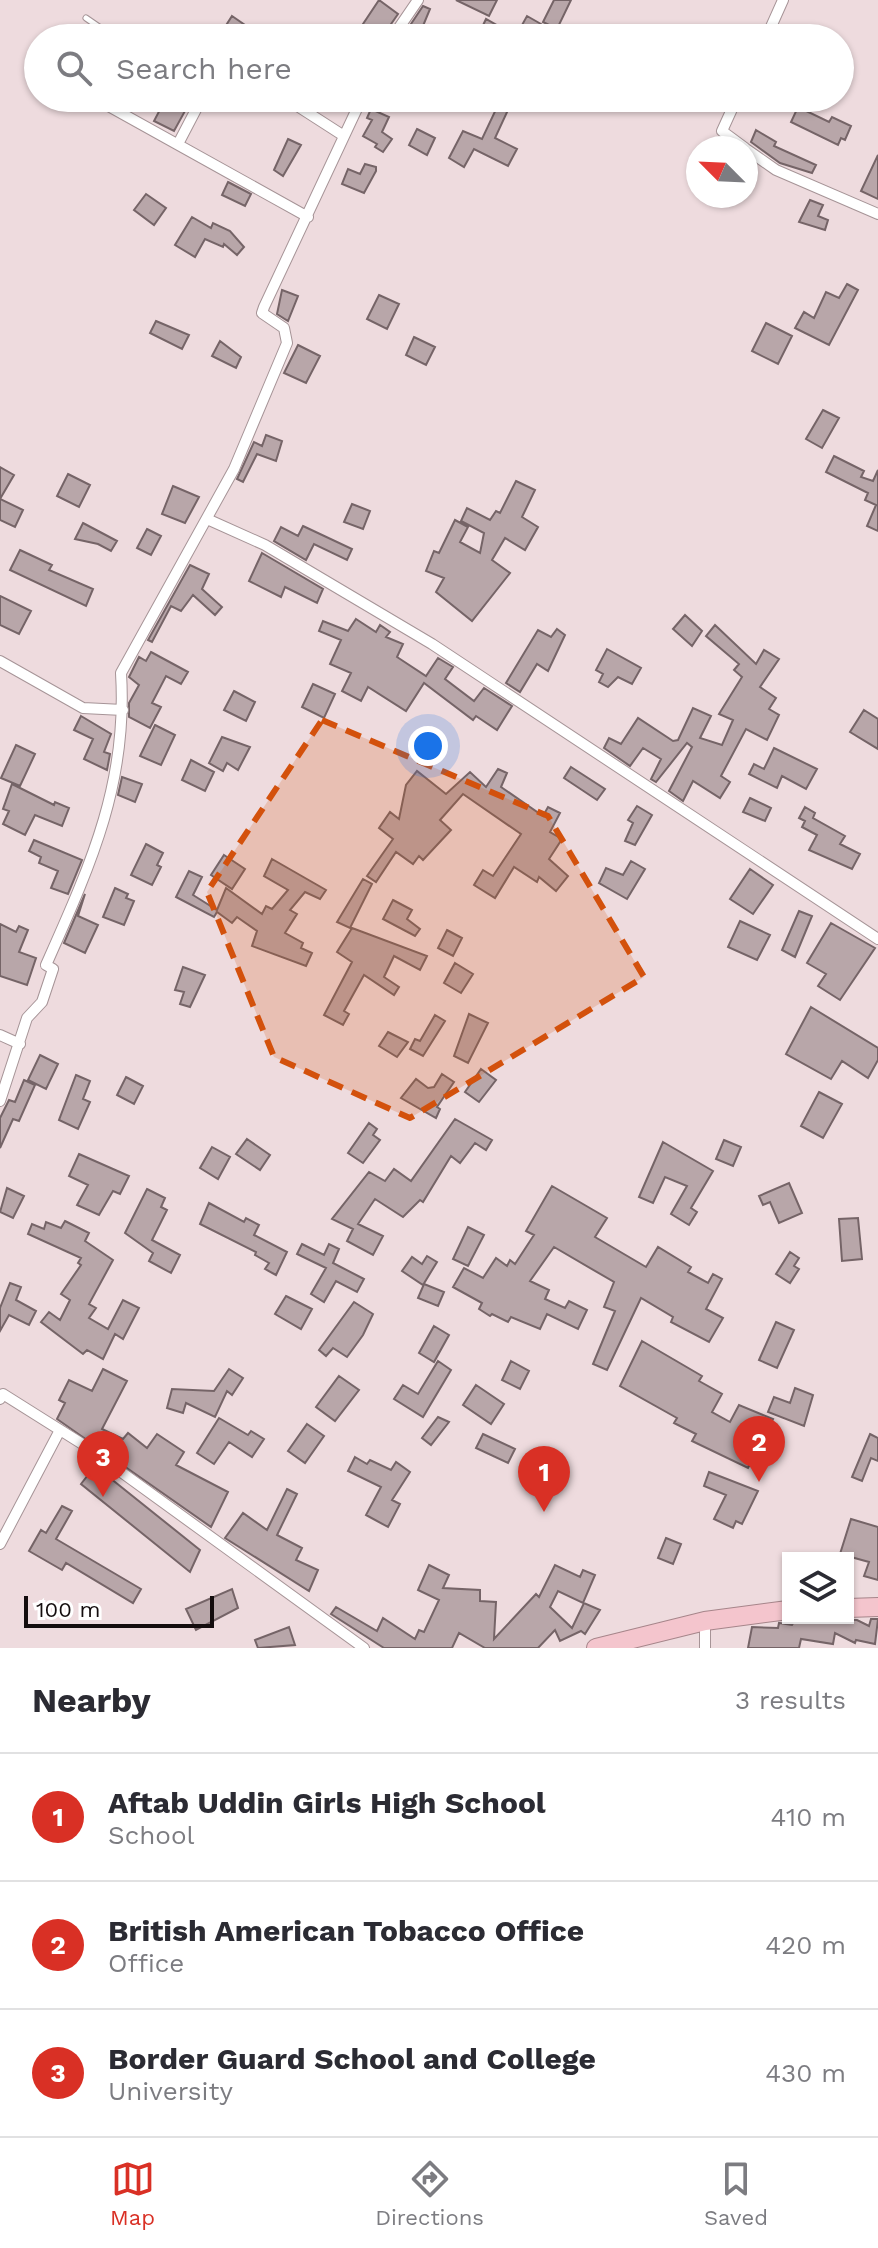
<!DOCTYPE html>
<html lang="en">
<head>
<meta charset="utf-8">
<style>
  :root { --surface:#fff; --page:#f2f2f3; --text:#2b2b33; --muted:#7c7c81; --line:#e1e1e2; --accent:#d93025 }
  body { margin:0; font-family:"Work Sans",sans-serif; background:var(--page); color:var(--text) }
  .controls { position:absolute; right:24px; bottom:24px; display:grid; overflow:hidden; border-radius:0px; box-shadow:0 2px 6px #0004 }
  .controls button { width:72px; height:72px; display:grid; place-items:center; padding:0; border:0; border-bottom:2px solid var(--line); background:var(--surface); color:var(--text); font:40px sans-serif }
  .compass { position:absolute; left:686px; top:136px; width:72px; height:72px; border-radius:50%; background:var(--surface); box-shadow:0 2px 6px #0004; rotate:294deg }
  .scale { position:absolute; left:24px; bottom:20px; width:190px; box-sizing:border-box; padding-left:8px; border:4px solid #140d0e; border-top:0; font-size:22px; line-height:28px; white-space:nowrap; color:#140d0e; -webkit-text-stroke:6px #fff; paint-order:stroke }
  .you { position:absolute; left:428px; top:746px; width:28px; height:28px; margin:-20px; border:6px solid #fff; border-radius:50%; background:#1a73e8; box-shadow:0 0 0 12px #1a73e833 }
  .badge { display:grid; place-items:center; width:52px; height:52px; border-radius:50%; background:var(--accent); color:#fff; font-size:26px; font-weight:700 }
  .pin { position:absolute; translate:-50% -66px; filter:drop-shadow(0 2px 4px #0008) }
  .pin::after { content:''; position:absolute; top:42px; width:28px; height:24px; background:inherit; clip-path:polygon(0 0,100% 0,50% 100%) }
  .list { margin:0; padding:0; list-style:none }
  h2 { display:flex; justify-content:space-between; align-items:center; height:104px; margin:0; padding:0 32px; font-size:34px }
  h2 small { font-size:26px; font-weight:400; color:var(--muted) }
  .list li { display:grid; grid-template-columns:52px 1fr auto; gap:24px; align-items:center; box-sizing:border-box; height:128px; padding:0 32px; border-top:2px solid var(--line) }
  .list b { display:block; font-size:30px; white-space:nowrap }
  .list p { margin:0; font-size:26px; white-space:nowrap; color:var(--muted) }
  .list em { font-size:26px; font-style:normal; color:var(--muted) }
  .icon { flex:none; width:44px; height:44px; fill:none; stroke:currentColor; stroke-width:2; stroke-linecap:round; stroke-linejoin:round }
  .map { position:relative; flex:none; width:878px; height:1648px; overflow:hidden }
  .search { position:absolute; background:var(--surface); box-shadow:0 2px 6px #0004; left:24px; right:24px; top:24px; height:88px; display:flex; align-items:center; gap:20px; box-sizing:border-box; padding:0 28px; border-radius:44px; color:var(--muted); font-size:30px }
  .sheet { height:488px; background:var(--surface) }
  nav { display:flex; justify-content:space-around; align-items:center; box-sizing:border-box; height:112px; border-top:2px solid var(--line); background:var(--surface); font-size:22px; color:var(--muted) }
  nav a { display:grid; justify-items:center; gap:4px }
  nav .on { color:var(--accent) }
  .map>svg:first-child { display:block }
  .building { fill:#b8a6a9; stroke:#756467; stroke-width:2 }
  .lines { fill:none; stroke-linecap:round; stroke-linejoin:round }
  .lane-casing { stroke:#a69497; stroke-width:7 }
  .street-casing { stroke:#a69497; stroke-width:12 }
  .highway-casing { stroke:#a6858a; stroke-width:20 }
  .lane { stroke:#fff; stroke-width:5 }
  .street { stroke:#fff; stroke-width:10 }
  .highway { stroke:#f4c5cd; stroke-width:18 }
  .marked { fill:#d3510c; fill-opacity:0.2; stroke:#d3510c; stroke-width:6; stroke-dasharray:16 10; stroke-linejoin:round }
</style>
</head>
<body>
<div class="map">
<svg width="878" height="1648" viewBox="0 0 878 1648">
  <rect width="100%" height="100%" fill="#eedbde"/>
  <path class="building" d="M379,0L398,14L382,37L363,24Z
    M456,0H497L489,16Z
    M554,0H571L557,29L543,22Z
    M423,6L430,9L418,38L405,33Z
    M232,16L245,25L236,38H218Z
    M527,16L541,24L533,38H477L486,19L516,36Z
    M370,98H378L371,109L389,117L382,132L392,139L383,152L375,147L377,144L363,136L372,120L367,118L371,109L366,108Z
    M165,100L185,111L174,131L154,121Z
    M498,105L508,110L495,138L517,149L508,166L474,149L464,167L449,158L463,131L482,139Z
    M798,107L829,122L832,117L851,126L845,140L841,138L838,145L791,122Z
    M417,129L435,138L427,155L409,145Z
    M756,130L776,142L774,146L816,165L812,173L780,163L751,142Z
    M288,139L301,145L283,176L274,170Z
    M878,155V199L861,191Z
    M365,164L376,167V171L364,193L342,184L348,169L360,174Z
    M228,182L251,194L245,206L222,195Z
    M146,194L166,208L154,225L134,210Z
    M810,200L823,205L818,216L828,220L825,230L799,222Z
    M192,217L211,228L213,223L230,231L244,247L237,255L224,244L223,247L205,239L195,257L175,245Z
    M847,284L858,290L829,345L795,328L804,312L814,318L826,292L839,298Z
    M282,290L298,296L288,321L277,314Z
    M379,295L399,304L387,329L367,319Z
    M156,321L189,335L182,349L150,333Z
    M766,323L792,336L778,364L752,351Z
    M414,337L435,347L426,365L406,355Z
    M220,341L241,357L236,368L212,356Z
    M298,345L320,356L306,383L284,373Z
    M823,410L839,418L822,448L806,439Z
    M266,435L282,441L276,461L257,454L243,482L237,479L254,442L262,446Z
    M834,456L864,471L861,477L873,481L878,470V531L867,526L876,505L865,500L868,493L826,472Z
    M0,467L14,475L0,499L23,510L15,527L0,520Z
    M68,474L90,485L79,507L57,496Z
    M516,481L535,490L522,517L538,527L525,550L505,538L492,560L510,573L472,621L436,592L444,578L426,571L434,551L439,553L455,520L468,527L460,542L480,553L484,533L461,521L467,508L490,520L496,511L500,513Z
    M173,486L199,497L185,523L162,514Z
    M352,504L370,511L363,529L344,522Z
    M83,523L117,541L111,551L98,544L75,539Z
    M303,526L352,549L347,560L314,544L306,560L274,541L281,527L298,536Z
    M147,529L161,536L151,555L137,548Z
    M20,550L52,565L49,570L93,589L86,606L10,570Z
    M262,553L323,589L317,603L285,587L281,597L249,581Z
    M190,565L209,574L202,589L222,607L215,615L193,595L181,611L171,606L152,642L148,640Z
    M0,596L31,611L19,634L0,625Z
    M685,615L702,631L692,646L673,629Z
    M356,619L376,632L380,625L390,632L386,637L403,644L397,657L426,676L438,658L453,667L445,679L474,701L484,688L512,706L497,730L476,716L473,720L424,683L406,711L368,687L361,701L342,691L351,673L330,664L341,640L319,631L323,621L348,631Z
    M715,625L756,664L764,650L779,659L760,687L776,698L769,709L779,715L767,740L746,729L721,776L730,782L720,798L693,781L683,801L669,791L692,747L687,743L656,782L651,779L661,759L643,748L630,766L604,748L609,738L621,744L638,718L673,741L678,740L693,708L711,716L700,738L722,745L733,720L719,714L742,677L734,670L739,664L706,636Z
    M557,629L565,635L548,671L537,664L520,692L506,683L538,630L551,637Z
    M607,649L641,668L632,684L618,677L608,687L599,682L603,674L596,670Z
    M151,652L188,672L181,684L166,676L152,703L161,707L150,728L129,717V703L139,685L129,677L139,657L146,661Z
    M313,684L335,694L324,718L302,707Z
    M234,691L255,702L246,721L224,710Z
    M864,710L878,719V749L850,732Z
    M81,716L111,734L104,752L110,754L107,770L84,759L93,739L74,730Z
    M155,725L175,735L161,765L140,756Z
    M222,737L250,747L238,770L227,763L223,771L209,763Z
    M16,745L35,754L20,786L1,778Z
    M774,748L817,769L806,789L782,776L777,788L749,774L754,764L764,769Z
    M191,760L214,772L205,791L182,780Z
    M571,767L605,789L597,800L564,778Z
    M498,769L507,773L501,787L543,816L548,807L560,813L550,832L562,839L549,859L568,876L556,891L539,877L537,882L514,867L495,898L474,885L483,870L493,876L521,834L463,794L440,820L451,830L423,860L419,856L413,864L396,852L376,882L367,876L393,839L379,828L390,812L399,819L406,785L417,771L446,794L470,772L486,787Z
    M122,777L142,784L135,802L118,795Z
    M12,784L54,805L55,802L69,808L62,826L35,815L25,835L3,824L9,811L3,809Z
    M750,798L771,808L765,821L743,812Z
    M637,806L652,815L635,845L625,841L633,823L628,820Z
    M805,807L815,813L813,818L845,836L840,844L860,854L852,869L809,850L817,835L802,827L805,821L799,818Z
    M34,840L82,860L68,894L51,888L58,871L39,863L41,857L29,851Z
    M146,844L163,853L157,865L161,867L152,885L131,875Z
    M224,855L245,869L232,889L211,875Z
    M272,859L326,890L320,899L305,892L290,910L297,914L285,933L303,943L301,948L312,953L306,966L252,946L257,931L237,917L232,923L217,912L214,917L176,897L189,871L202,877L193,895L217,910L226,888L262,914L266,906L272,909L288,890L264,876Z
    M631,861L645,869L627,899L599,883L606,868L623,875Z
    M750,869L773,885L753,914L730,899Z
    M363,879L372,884L350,928L337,922Z
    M115,888L128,894L126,898L134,901L124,925L103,917Z
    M85,894L78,916L98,925L85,953L64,943Z
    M393,900L412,910L407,919L420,929L415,936L383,919Z
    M799,911L812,916L795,957L782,950Z
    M740,921L770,935L757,960L728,947Z
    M831,923L875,948L840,1000L818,986L826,974L807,963Z
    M0,924L16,932L19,926L28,930L19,952L36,958L27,985L0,976Z
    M352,928L427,956L420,970L394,956L384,977L399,987L394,995L364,975L344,1011L349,1014L343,1025L324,1015L352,962L337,952Z
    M447,930L462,938L453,956L438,948Z
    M455,963L473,974L461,993L444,983Z
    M183,967L205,975L190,1007L180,1004L184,992L175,990Z
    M811,1007L878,1048V1060L868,1078L842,1061L831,1079L786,1054Z
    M469,1014L488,1023L468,1063L454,1056Z
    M435,1015L445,1021L423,1056L410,1049L415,1039L420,1041Z
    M388,1032L408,1042L397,1057L379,1046Z
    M40,1055L58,1064L46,1089L28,1080Z
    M481,1069L496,1080L479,1102L465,1092Z
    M442,1074L454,1082L437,1107L440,1109L436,1118L401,1098L416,1079L428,1088L434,1087Z
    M76,1075L90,1081L83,1099L90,1102L78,1129L59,1120Z
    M126,1077L143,1086L134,1104L117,1095Z
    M24,1080L35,1085L19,1121L13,1119L0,1148V1118L9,1100L15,1102Z
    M819,1092L842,1104L823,1138L801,1126Z
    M455,1119L492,1140L486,1150L475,1143L460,1163L451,1156L423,1202L420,1200L403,1217L375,1199L358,1224L383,1236L373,1255L347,1241L353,1229L332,1219L369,1172L385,1181L394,1169L411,1181Z
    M369,1123L377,1129L373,1135L380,1140L363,1163L348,1153Z
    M247,1139L270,1155L260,1170L236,1154Z
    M724,1140L741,1147L733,1166L716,1159Z
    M663,1142L713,1171L691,1208L697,1212L689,1225L671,1214L687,1186L665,1177L653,1203L639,1197Z
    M212,1147L230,1157L218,1179L200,1168Z
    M79,1154L129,1176L120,1194L113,1191L99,1215L77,1205L88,1185L69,1176Z
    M789,1183L802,1213L779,1223L770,1202L763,1205L759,1196Z
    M552,1186L607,1218L595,1237L646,1267L658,1247L691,1267L688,1272L708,1283L713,1274L722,1279L706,1309L723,1318L709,1342L671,1322L673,1317L641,1298L607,1370L593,1364L615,1311L604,1307L614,1282L554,1247L530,1281L549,1290L545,1299L565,1308L569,1301L587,1310L578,1329L547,1314L540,1329L511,1317L508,1322L492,1314L490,1316L479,1309L482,1303L453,1287L464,1268L483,1278L496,1258L507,1266L510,1260L515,1264L534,1235L526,1231Z
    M7,1188L24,1196L13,1218L0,1212Z
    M147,1189L165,1198L161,1207L167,1210L152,1240L180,1255L171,1273L149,1261L153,1253L125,1233Z
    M209,1203L244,1222L246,1218L259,1225L254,1235L287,1252L276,1275L265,1269L269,1263L255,1255L256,1252L200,1224Z
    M858,1218L862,1259L842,1261L839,1219Z
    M65,1221L89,1233L85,1241L113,1260L89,1304L96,1308L89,1318L108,1329L123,1300L139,1308L123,1339L115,1334L103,1359L87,1350L83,1354L41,1322L49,1312L60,1320L70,1300L61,1294L81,1265L78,1263L81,1258L28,1234L32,1224L44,1229L46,1222L61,1228Z
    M468,1227L484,1235L468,1266L453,1259Z
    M302,1244L324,1255L329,1244L339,1249L333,1263L364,1279L357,1292L336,1281L324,1302L311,1294L326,1268L297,1254Z
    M790,1252L799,1258L794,1266L799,1269L790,1283L776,1274Z
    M427,1256L437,1262L423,1285L402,1271L412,1257L422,1264Z
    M10,1283L21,1287L16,1300L36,1311L29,1325L9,1315L0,1331V1308Z
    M424,1284L444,1292L438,1306L418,1298Z
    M286,1296L312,1309L301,1329L275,1314Z
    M354,1302L373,1314L363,1335L347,1357L333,1348L326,1356L319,1350Z
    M776,1322L794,1330L777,1368L759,1360Z
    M434,1326L449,1335L434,1362L419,1353Z
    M642,1341L702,1376L699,1381L722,1394L712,1412L730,1422L739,1405L773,1419L748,1468L692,1441L696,1434L674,1423L677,1418L620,1386Z
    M438,1361L451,1370L423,1417L394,1399L403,1385L418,1394Z
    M511,1361L529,1371L520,1389L502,1380Z
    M103,1369L127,1381L102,1429L123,1439L128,1433L147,1448L157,1434L184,1452L176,1465L228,1492L211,1527L57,1419L65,1403L59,1400L69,1380L92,1391Z
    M229,1369L243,1378L232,1395L227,1391L215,1417L186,1403L183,1413L167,1408L172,1389L214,1391Z
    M339,1376L359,1390L335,1421L316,1407Z
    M476,1385L504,1404L491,1424L463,1405Z
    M795,1388L813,1395L804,1426L768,1412L774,1397L790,1403Z
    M438,1417L449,1422L431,1445L422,1438Z
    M219,1418L248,1435L251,1431L264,1439L252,1457L229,1442L214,1464L197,1453Z
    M307,1424L324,1436L305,1463L288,1451Z
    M483,1434L515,1449L508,1463L476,1448Z
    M870,1434L878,1438V1461L871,1458L862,1481L852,1477Z
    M355,1457L367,1464L370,1460L391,1470L396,1462L410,1472L392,1500L400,1504L388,1527L366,1515L381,1487L348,1471Z
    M95,1466L200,1550L190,1572L81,1484Z
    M709,1472L758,1491L742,1524L736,1521L733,1528L714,1519L726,1495L704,1486Z
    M287,1489L297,1494L277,1535L302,1548L296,1560L318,1570L309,1591L225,1538L243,1513L267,1530Z
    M62,1506L72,1511L56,1539L141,1589L133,1603L66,1563L62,1570L29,1551L41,1530L46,1533Z
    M851,1519L878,1527V1580L864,1576L869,1562L840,1554Z
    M666,1538L681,1544L673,1564L658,1558Z
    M429,1565L449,1575L443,1588L480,1590V1601L496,1602L494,1639L536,1594L539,1597L555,1565L580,1577L583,1570L595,1575L583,1603L558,1591L550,1607L572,1628L584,1603L600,1610L585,1634L581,1631L560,1641L555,1630L538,1648H485L459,1633L452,1648H384L331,1614L336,1607L377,1631L383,1618L415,1639L419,1630L424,1632L439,1600L418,1590Z
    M232,1589L238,1608L196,1630L186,1609Z
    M824,1619L857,1620L869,1626L871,1619H878L875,1644L856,1640L855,1643L835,1633L833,1644L801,1639L799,1648H748L752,1627L778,1628L779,1623L792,1625L795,1620L823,1623Z
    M289,1627L295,1645L258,1648L255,1640Z"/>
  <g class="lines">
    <g class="lane-casing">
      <path id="lane" d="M86,18L115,38"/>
    </g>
    <g class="street-casing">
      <path id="street" d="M392,38L418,0
        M766,38L783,0
        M94,98L308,217
        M285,98L344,136
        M737,98L722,131L745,148
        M178,144L202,98
        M746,149L776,170L878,214
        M207,519L265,545L432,644L878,939
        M0,661L83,708L123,710
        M0,1035L20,1044
        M0,1101L27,1018L42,1002L53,969L46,965C90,866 128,784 121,673L234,469L287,343L284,328L262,313L264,307L362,98
        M0,1399L3,1394L84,1445L364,1648
        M0,1544L60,1430
        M705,1621V1648"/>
    </g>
    <g class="highway-casing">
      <path id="highway" d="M848,1608L878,1607
        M596,1648L705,1621L788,1610"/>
    </g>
    <use href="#lane" class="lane"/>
    <use href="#street" class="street"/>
    <use href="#highway" class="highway"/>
  </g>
  <path class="marked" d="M322,720L548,816L644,977L410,1118L274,1057L207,892Z"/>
</svg>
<div class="controls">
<button><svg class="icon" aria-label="layers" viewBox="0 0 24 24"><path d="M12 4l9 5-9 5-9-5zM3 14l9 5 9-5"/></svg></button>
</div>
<svg class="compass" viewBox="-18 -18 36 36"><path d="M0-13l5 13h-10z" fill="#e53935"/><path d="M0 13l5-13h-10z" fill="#7c7c81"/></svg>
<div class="scale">100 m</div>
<div class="you"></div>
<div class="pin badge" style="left:544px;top:1512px">1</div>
<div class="pin badge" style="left:759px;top:1482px">2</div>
<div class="pin badge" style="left:103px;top:1497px">3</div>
<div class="search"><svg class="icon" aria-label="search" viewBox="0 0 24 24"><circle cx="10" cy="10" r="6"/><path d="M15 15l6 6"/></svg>Search here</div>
</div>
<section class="sheet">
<h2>Nearby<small>3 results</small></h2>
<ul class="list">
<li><span class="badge">1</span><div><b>Aftab Uddin Girls High School</b><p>School</p></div><em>410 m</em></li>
<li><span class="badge">2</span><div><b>British American Tobacco Office</b><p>Office</p></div><em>420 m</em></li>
<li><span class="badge">3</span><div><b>Border Guard School and College</b><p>University</p></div><em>430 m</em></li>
</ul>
</section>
<nav>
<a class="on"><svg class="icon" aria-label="map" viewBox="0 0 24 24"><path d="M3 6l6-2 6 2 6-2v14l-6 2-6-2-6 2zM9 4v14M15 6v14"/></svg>Map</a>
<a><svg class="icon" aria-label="directions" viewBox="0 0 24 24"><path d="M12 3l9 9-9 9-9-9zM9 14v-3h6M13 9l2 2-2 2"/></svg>Directions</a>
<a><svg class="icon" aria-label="saved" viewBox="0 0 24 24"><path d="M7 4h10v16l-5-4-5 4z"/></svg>Saved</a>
</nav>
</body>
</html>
